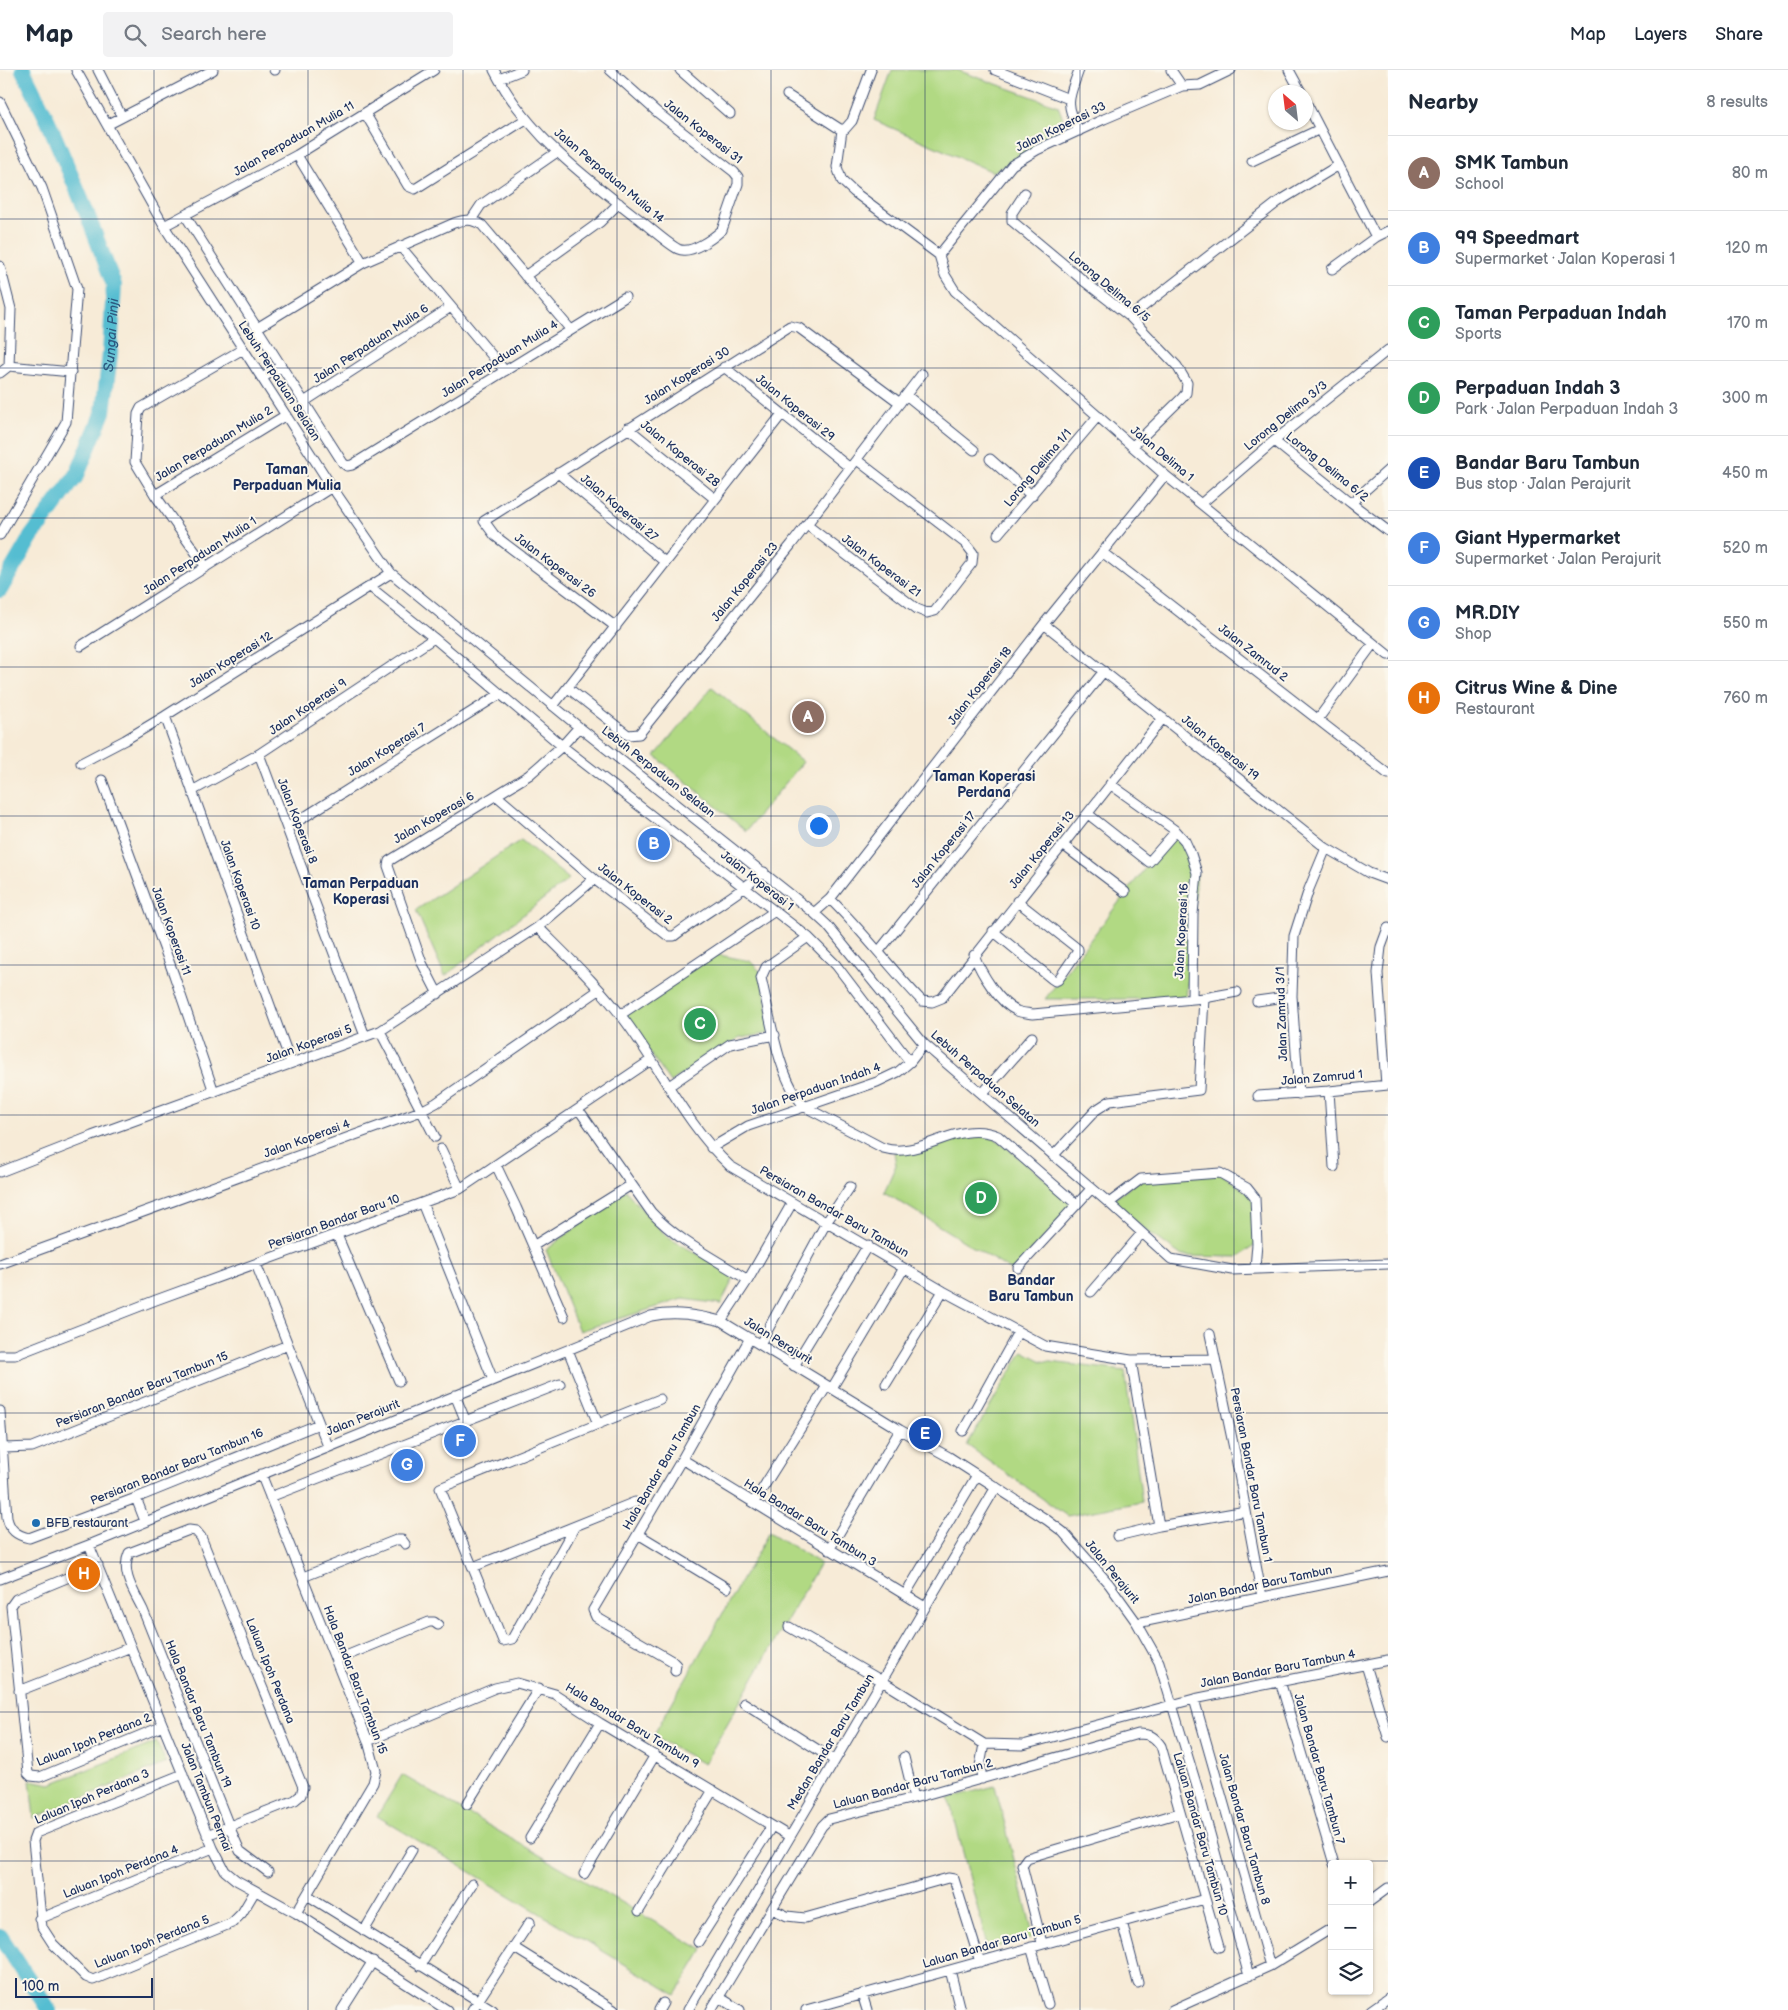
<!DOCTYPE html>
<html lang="en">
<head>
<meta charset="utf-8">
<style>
  :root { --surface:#fff; --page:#f2f2f3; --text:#1f2937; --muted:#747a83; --line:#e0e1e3; --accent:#1f6fb2 }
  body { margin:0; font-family:"Balsamiq Sans",sans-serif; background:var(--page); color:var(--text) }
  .controls { position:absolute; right:15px; bottom:15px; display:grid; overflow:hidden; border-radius:5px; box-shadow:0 1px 4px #0004 }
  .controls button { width:45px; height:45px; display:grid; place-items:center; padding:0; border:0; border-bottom:1px solid var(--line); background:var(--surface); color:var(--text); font:25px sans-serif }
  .compass { position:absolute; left:1268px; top:15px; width:45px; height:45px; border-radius:50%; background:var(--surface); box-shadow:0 1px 4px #0004; rotate:332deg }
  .scale { position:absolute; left:15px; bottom:12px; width:138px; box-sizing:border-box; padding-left:5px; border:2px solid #1b2f5e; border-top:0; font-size:14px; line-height:18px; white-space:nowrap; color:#1b2f5e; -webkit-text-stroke:4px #fbf7ec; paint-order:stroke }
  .you { position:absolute; left:818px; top:755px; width:18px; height:18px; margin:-12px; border:4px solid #fff; border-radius:50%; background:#1a73e8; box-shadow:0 0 0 8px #1a73e833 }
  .badge { display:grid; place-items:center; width:32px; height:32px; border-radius:50%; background:var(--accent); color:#fff; font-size:16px; font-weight:700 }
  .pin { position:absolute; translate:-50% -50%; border:2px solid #fff; box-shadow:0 1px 5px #0006 }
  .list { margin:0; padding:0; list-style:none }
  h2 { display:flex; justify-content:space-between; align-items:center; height:65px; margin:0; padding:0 20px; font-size:21px }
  h2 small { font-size:16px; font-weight:400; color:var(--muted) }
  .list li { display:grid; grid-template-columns:32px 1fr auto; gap:15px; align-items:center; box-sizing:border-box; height:75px; padding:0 20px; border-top:1px solid var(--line) }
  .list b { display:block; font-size:19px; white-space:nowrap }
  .list p { margin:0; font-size:16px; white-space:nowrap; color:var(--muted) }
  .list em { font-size:16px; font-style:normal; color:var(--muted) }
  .icon { flex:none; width:28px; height:28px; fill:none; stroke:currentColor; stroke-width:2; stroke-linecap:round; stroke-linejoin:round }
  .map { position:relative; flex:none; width:1388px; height:1940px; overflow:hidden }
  header { display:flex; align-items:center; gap:30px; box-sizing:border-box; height:70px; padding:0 25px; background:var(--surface); border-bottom:1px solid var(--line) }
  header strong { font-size:24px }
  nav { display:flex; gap:28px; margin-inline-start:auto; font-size:18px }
  .search { width:350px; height:45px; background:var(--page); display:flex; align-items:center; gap:12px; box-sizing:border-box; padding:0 18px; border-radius:5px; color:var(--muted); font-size:19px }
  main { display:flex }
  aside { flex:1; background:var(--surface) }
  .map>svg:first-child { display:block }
  .green { fill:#b1d983; stroke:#668470 }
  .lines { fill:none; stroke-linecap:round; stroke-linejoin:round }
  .river { stroke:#54bdd1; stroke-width:16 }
  .minor-casing { stroke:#3c4b70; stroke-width:11 }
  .minor { stroke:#fff; stroke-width:9 }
  .grid { fill:none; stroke:#1b2f5e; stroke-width:1; stroke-opacity:0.55 }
  .poi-dot { fill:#1f6fb2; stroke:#fbf7ec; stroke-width:2 }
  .labels { text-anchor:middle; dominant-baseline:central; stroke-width:4; stroke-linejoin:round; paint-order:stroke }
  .street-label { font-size:12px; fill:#1b2f5e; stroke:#fbf7ec }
  .poi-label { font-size:12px; fill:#1b2f5e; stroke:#fbf7ec; text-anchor:start }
  .water-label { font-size:14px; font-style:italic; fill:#2c5a80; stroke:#fbf7ec }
  .neighbourhood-label { font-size:14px; font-weight:bold; fill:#1b2f5e; stroke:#fbf7ec }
</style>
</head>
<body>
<header>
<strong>Map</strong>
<div class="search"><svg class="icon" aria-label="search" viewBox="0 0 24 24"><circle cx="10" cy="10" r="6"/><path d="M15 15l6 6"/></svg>Search here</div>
<nav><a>Map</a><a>Layers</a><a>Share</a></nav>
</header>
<main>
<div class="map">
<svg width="1388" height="1940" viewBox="0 0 1388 1940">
  <rect width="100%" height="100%" fill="#fbf7ec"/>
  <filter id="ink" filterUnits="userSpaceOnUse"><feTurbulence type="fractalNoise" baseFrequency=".02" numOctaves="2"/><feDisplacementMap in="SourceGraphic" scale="10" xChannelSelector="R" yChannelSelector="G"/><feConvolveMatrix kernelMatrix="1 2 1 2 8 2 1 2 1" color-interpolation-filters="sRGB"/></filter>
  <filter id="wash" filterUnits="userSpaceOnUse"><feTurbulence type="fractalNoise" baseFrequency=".0096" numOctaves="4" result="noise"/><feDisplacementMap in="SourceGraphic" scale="20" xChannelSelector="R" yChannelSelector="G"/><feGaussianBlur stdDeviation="1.12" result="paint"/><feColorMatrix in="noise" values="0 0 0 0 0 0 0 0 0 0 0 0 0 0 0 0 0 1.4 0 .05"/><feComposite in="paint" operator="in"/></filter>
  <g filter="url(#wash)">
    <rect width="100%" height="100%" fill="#f7ebd7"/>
    <path class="green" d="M892,0H957L1058,36L1068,61L993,102L874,50Z
      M712,617L803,692L746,761L655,686Z
      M1171,764L1181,767L1197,803L1186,929H1045Z
      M521,770L569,809L445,906L416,840Z
      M714,884L750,891L761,902L772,963L740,968L670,1012L624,945Z
      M986,1061L1076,1134L1012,1201L884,1122L896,1095L894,1082Z
      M1220,1103L1255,1128L1257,1174L1238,1187L1182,1186L1109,1133L1141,1109Z
      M625,1120L667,1167L735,1205L721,1234L683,1229L579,1261L546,1180Z
      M1023,1281L1042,1291L1125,1301L1142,1432L1067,1446L967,1375Z
      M769,1462L820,1493L704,1694L653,1666Z
      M157,1672L166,1693L34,1748L30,1710L51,1714Z
      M402,1705L703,1880L676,1925L377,1746Z
      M995,1716L1034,1867L988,1879L949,1728Z"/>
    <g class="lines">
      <g class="river">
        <path id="s1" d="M0,520L31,467L77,405L103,342L110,284L114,215L86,141L48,51L23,0"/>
        <path d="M0,1866L49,1940"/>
      </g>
    </g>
  </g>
  <g filter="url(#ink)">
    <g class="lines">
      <g class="minor-casing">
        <path id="minor" d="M76,0L164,156L332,417L391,503L579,657L814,843L827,855L924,974L1109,1133L1171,1189L1232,1200L1388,1194
          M98,0L122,47
          M274,0H275
          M494,0C526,63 584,107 639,149C649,157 668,174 678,179C691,185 713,168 722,160L738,114V107L734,102L658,43L610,0
          M680,0L730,44
          M995,0L1069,29
          M1171,0L1182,16
          M1289,0L1301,22
          M499,9L522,0
          M787,25L840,59H845L852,51L871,0
          M0,32L42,118L77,219L66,352L0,465
          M1306,32L1376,167
          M365,43L408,116L415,119L526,49
          M107,55L213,0
          M842,60L837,97L842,111L854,122L939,185
          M1079,61C1064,32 1069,28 1079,0
          M297,85L363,193
          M1252,91L1320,59
          M1025,123L1012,143V151L1085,212L1130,247L1177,296L1187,313L1186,323L1182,328L1133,376
          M185,145L343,393L347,396L352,395L625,227
          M471,150L481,135L557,82
          M164,156L297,85L434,0
          M400,176L505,301
          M939,185L945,205L955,221L1165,405L1388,585
          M939,185L1012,95L1037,80L1104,49L1182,16L1200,15L1231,0
          M0,196L11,239L9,296L0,303
          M1332,199L1376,167L1388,161
          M525,206L600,152L619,133
          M1130,247L1278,132L1339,95
          M257,258L363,193L454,153C465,149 472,149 482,155L571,260
          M9,296L71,302
          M724,297L850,398
          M262,308L281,296
          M906,325L974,380
          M304,332L451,237
          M628,358L715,429
          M1274,371L1351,433L1388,461
          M990,389L1032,426
          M558,403L665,492
          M155,425L286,345
          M1202,433L1274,371L1388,280
          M1351,433L1388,400
          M807,455L917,539L927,543L935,541L972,493L973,483L966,474L857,390
          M998,464L1098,346
          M1102,482L1388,704
          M206,497L155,425L135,392L138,344L141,338L243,279
          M369,516L434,568L562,676L808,867L836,895L910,992
          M1044,554L1326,778L1369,803L1388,810
          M616,557L495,466L484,451L790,256L799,258L900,333
          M81,576L332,417
          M568,618L628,665L639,664L791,475L922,304
          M553,636L782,344
          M165,646L291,993
          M1318,649L1373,574
          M259,684L365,966
          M81,693L125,670L165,646L391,503
          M102,710L174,905L214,1022
          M1110,714L1176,761L1185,771L1191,784L1197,803L1193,844L1192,929
          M192,721L259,684L434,568
          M497,726L594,809L668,866H674C703,844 736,826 764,802
          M1088,744L1149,792L1176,761
          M287,758L500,624
          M1063,775L1125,822
          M830,829C863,861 890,898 922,931L932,932L942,928L1163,648
          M814,843L830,829L1044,554L1165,405
          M538,857C568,887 600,917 626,952C660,998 688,1057 730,1096L943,1221L1045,1276L1131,1290L1214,1289
          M993,861L1052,909L1055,911L1058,910L1078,881V879L1017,831
          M808,867L766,897L761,908C771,948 777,1007 805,1037L883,1078C922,1090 956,1048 998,1066L1076,1134
          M879,881L1104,601
          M974,885C981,903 999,933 1017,941C1022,943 1028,943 1033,944L1204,928L1237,922
          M438,924L422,893L388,796L389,791L529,705L562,676L579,657
          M1257,931L1292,926
          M620,945L775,841
          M380,961L435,1067
          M1386,1015L1378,903L1381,877L1388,858
          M669,1016L730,974L775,965
          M1329,1021L1334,1097
          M982,1024L1032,967
          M1299,1024L1292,926L1294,866L1309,819L1326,778
          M1258,1026L1329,1021L1388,1015
          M579,1040L651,1142C678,1171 715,1189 748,1210
          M711,1078L748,1056L877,1012L898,1002L910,992L924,974
          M441,1079L460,1119
          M1053,1086L1096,1040L1110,1031L1199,1020L1204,928
          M496,1095L516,1137L564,1247
          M0,1102L92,1066L380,961L538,857L594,809
          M422,1133L493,1310
          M1109,1133L1141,1109L1220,1103L1247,1118L1255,1128L1257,1174L1255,1198
          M337,1165L399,1311
          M533,1176L631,1115
          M0,1194L421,1041L436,1033L599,920
          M256,1194L328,1376
          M1018,1198L1091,1119
          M1091,1222L1142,1163
          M721,1251L748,1210L792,1133
          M1210,1264L1236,1388L1262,1527
          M760,1274L826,1153L850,1117
          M568,1280L598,1354
          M0,1285H15L156,1230L460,1119L651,990
          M1131,1290L1159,1456L1246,1441
          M794,1296L868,1175
          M886,1314L943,1221
          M832,1318L904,1198
          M455,1325L466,1352
          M0,1341L7,1448C10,1460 16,1465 29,1468L136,1428L319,1354
          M963,1361L1018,1262
          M4,1378L32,1377L288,1275
          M682,1389L925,1537
          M261,1404L368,1671L376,1701L373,1713L296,1843
          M270,1427L560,1314
          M136,1428L145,1451
          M754,1432L827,1316
          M575,1456L512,1569L503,1571L440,1418L660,1329
          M638,1464L727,1518
          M1117,1466L1159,1456
          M89,1475L213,1778L225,1801L236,1810L296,1843L447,1940
          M829,1480L900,1360
          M98,1495L16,1529L11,1536L28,1703L31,1706L40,1707L163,1656
          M473,1497L635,1432
          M303,1507L396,1470H402L405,1474
          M0,1509L89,1475L651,1246C676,1241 697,1245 721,1251L900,1360L949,1387L1047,1450L1063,1462L1109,1514L1137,1553L1159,1592L1198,1720L1249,1906
          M905,1525L977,1405
          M1137,1553L1388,1501
          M789,1557L882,1611L984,1674L1023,1675L1194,1629L1388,1590
          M336,1590L429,1552H434L438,1555
          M1366,1595L1388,1667
          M675,1601L676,1595L672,1591L596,1547L593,1540L682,1389L750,1268
          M1280,1611L1334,1794
          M19,1621L131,1577
          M1194,1629L1270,1896
          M744,1633L834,1690
          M368,1671L495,1618L517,1613L555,1624L600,1653L789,1766
          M904,1687L914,1728
          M183,1704L36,1763L33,1771L42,1857L53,1874L86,1907L93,1910L232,1853L242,1843L255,1821
          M982,1709L980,1696L984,1674
          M467,1734L539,1618
          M207,1765L295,1730L301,1725L303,1717L201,1467L196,1461L189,1460L129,1483C120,1503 135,1523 143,1540L229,1756L240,1781L268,1802
          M530,1768L600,1653
          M584,1804L655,1685
          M307,1825L493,1940
          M1369,1832L1388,1818
          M772,1839L787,1846L805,1848L948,1808L954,1809L980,1892
          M639,1841L713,1720
          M39,1849L213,1778
          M1122,1852L1138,1913
          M364,1861L412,1780
          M698,1872L772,1756
          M1042,1873L1022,1795L1027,1788L1179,1743
          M513,1877L614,1940
          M1031,1877L1048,1934
          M420,1896L472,1814
          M950,1900L960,1940
          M862,1924L867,1940
          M719,1927L740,1940
          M342,1940L373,1891
          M472,1940L530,1852
          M659,1940L663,1933
          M688,1940L996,1417
          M711,1940L822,1756L829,1749L914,1728L1138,1664C1150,1664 1154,1666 1161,1676L1219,1877
          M806,1940L1205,1829
          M1172,1940L1270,1896L1332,1858
          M1371,1940L1388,1928"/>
      </g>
      <use href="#minor" class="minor"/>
    </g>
  </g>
  <path class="grid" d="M154,0V1940M308,0V1940M463,0V1940M617,0V1940M771,0V1940M925,0V1940M1080,0V1940M1234,0V1940M0,149H1388M0,298H1388M0,448H1388M0,597H1388M0,746H1388M0,895H1388M0,1045H1388M0,1194H1388M0,1343H1388M0,1492H1388M0,1642H1388M0,1791H1388"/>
  <circle class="poi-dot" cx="36" cy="1453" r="5"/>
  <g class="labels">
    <g class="street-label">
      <text transform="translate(1061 57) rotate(-26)">Jalan Koperasi 33</text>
      <text transform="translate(703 62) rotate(38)">Jalan Koperasi 31</text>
      <text transform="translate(294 69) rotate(-30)">Jalan Perpaduan Mulia 11</text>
      <text transform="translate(609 106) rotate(40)">Jalan Perpaduan Mulia 14</text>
      <text transform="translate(1109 217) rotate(40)">Lorong Delima 6/5</text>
      <text transform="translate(371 274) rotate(-33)">Jalan Perpaduan Mulia 6</text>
      <text transform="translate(500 289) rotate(-32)">Jalan Perpaduan Mulia 4</text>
      <text transform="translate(687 306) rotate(-32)">Jalan Koperasi 30</text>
      <text transform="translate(279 311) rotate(57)">Lebuh Perpaduan Selatan</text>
      <text transform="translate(795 338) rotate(39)">Jalan Koperasi 29</text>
      <text transform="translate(1286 346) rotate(-39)">Lorong Delima 3/3</text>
      <text transform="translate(214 374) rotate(-31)">Jalan Perpaduan Mulia 2</text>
      <text transform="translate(680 384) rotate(39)">Jalan Koperasi 28</text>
      <text transform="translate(1162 384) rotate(40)">Jalan Delima 1</text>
      <text transform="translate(1327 397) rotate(39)">Lorong Delima 6/2</text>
      <text transform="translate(1038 398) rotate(-50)">Lorong Delima 1/1</text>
      <text transform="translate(619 438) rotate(40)">Jalan Koperasi 27</text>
      <text transform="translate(200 486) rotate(-33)">Jalan Perpaduan Mulia 1</text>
      <text transform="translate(555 496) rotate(37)">Jalan Koperasi 26</text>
      <text transform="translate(881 496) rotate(37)">Jalan Koperasi 21</text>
      <text transform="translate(745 512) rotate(-51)">Jalan Koperasi 23</text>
      <text transform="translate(1253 583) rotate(38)">Jalan Zamrud 2</text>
      <text transform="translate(231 590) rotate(-32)">Jalan Koperasi 12</text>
      <text transform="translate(980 616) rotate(-52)">Jalan Koperasi 18</text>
      <text transform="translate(308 637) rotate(-34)">Jalan Koperasi 9</text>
      <text transform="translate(1220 678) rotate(39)">Jalan Koperasi 19</text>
      <text transform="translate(387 680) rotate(-32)">Jalan Koperasi 7</text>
      <text transform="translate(658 702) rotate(38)">Lebuh Perpaduan Selatan</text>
      <text transform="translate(434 748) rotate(-30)">Jalan Koperasi 6</text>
      <text transform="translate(297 751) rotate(69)">Jalan Koperasi 8</text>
      <text transform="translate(944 780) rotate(-51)">Jalan Koperasi 17</text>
      <text transform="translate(1042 780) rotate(-51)">Jalan Koperasi 13</text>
      <text transform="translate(757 811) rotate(38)">Jalan Koperasi 1</text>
      <text transform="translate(240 815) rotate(70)">Jalan Koperasi 10</text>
      <text transform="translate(635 824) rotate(38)">Jalan Koperasi 2</text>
      <text transform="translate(171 861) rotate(70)">Jalan Koperasi 11</text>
      <text transform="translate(1182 861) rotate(-87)">Jalan Koperasi 16</text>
      <text transform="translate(1282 944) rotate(-92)">Jalan Zamrud 3/1</text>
      <text transform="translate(309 974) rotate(-20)">Jalan Koperasi 5</text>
      <text transform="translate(1322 1008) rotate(-5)">Jalan Zamrud 1</text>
      <text transform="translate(985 1009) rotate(41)">Lebuh Perpaduan Selatan</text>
      <text transform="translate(816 1019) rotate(-19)">Jalan Perpaduan Indah 4</text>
      <text transform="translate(307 1069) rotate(-20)">Jalan Koperasi 4</text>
      <text transform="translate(834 1142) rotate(30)">Persiaran Bandar Baru Tambun</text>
      <text transform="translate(334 1152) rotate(-20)">Persiaran Bandar Baru 10</text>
      <text transform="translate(778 1271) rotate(32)">Jalan Perajurit</text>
      <text transform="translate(142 1320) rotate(-22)">Persiaran Bandar Baru Tambun 15</text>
      <text transform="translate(363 1348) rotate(-22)">Jalan Perajurit</text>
      <text transform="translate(177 1397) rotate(-22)">Persiaran Bandar Baru Tambun 16</text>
      <text transform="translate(662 1397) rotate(-60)">Hala Bandar Baru Tambun</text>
      <text transform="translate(1251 1405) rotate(79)">Persiaran Bandar Baru Tambun 1</text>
      <text transform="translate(810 1453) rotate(32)">Hala Bandar Baru Tambun 3</text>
      <text transform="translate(1112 1502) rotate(51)">Jalan Perajurit</text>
      <text transform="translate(1260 1515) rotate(-12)">Jalan Bandar Baru Tambun</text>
      <text transform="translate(1278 1599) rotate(-11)">Jalan Bandar Baru Tambun 4</text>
      <text transform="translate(270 1601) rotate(68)">Laluan Ipoh Perdana</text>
      <text transform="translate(355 1610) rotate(69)">Hala Bandar Baru Tambun 15</text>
      <text transform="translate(198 1644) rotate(68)">Hala Bandar Baru Tambun 19</text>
      <text transform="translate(632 1656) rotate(31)">Hala Bandar Baru Tambun 9</text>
      <text transform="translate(94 1670) rotate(-22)">Laluan Ipoh Perdana 2</text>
      <text transform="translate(831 1672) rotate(-59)">Medan Bandar Baru Tambun</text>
      <text transform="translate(1319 1699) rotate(74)">Jalan Bandar Baru Tambun 7</text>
      <text transform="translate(913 1714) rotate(-15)">Laluan Bandar Baru Tambun 2</text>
      <text transform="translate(92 1727) rotate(-23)">Laluan Ipoh Perdana 3</text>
      <text transform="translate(206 1727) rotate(68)">Jalan Tambun Permai</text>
      <text transform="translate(1244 1759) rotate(74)">Jalan Bandar Baru Tambun 8</text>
      <text transform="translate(1200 1764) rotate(74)">Laluan Bandar Baru Tambun 10</text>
      <text transform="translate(121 1802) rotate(-22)">Laluan Ipoh Perdana 4</text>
      <text transform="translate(152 1872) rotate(-22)">Laluan Ipoh Perdana 5</text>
      <text transform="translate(1002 1872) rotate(-16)">Laluan Bandar Baru Tambun 5</text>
    </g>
    <g class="poi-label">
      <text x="46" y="1453">BFB restaurant</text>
    </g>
    <g class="water-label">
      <text stroke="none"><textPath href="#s1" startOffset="284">Sungai Pinji</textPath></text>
    </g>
    <g class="neighbourhood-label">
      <text x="287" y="399">Taman<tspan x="287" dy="16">Perpaduan Mulia</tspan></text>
      <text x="984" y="706">Taman Koperasi<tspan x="984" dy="16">Perdana</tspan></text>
      <text x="361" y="813">Taman Perpaduan<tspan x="361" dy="16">Koperasi</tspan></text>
      <text x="1031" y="1210">Bandar<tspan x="1031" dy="16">Baru Tambun</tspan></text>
    </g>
  </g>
</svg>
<div class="controls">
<button>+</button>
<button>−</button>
<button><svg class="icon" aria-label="layers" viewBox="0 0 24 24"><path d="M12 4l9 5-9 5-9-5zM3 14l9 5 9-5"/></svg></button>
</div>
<svg class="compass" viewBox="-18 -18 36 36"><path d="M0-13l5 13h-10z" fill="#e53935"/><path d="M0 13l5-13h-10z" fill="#747a83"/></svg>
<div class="scale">100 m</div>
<div class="you"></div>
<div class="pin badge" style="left:808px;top:647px;background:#8d6e63">A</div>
<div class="pin badge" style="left:654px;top:774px;background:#3f7fe0">B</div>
<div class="pin badge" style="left:700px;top:954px;background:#2e9e5b">C</div>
<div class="pin badge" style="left:981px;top:1128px;background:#2e9e5b">D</div>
<div class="pin badge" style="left:925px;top:1364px;background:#1a4fb4">E</div>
<div class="pin badge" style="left:460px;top:1371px;background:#3f7fe0">F</div>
<div class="pin badge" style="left:407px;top:1395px;background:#3f7fe0">G</div>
<div class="pin badge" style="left:84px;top:1504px;background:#e8710a">H</div>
</div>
<aside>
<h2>Nearby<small>8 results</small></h2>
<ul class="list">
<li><span class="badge" style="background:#8d6e63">A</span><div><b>SMK Tambun</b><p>School</p></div><em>80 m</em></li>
<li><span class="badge" style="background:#3f7fe0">B</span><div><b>99 Speedmart</b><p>Supermarket · Jalan Koperasi 1</p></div><em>120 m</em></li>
<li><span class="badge" style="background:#2e9e5b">C</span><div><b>Taman Perpaduan Indah</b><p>Sports</p></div><em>170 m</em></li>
<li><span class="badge" style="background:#2e9e5b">D</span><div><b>Perpaduan Indah 3</b><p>Park · Jalan Perpaduan Indah 3</p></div><em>300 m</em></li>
<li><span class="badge" style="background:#1a4fb4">E</span><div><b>Bandar Baru Tambun</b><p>Bus stop · Jalan Perajurit</p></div><em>450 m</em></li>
<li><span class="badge" style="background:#3f7fe0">F</span><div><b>Giant Hypermarket</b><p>Supermarket · Jalan Perajurit</p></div><em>520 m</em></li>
<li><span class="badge" style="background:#3f7fe0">G</span><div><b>MR.DIY</b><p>Shop</p></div><em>550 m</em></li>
<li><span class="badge" style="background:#e8710a">H</span><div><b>Citrus Wine &amp; Dine</b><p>Restaurant</p></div><em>760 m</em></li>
</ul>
</aside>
</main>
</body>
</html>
